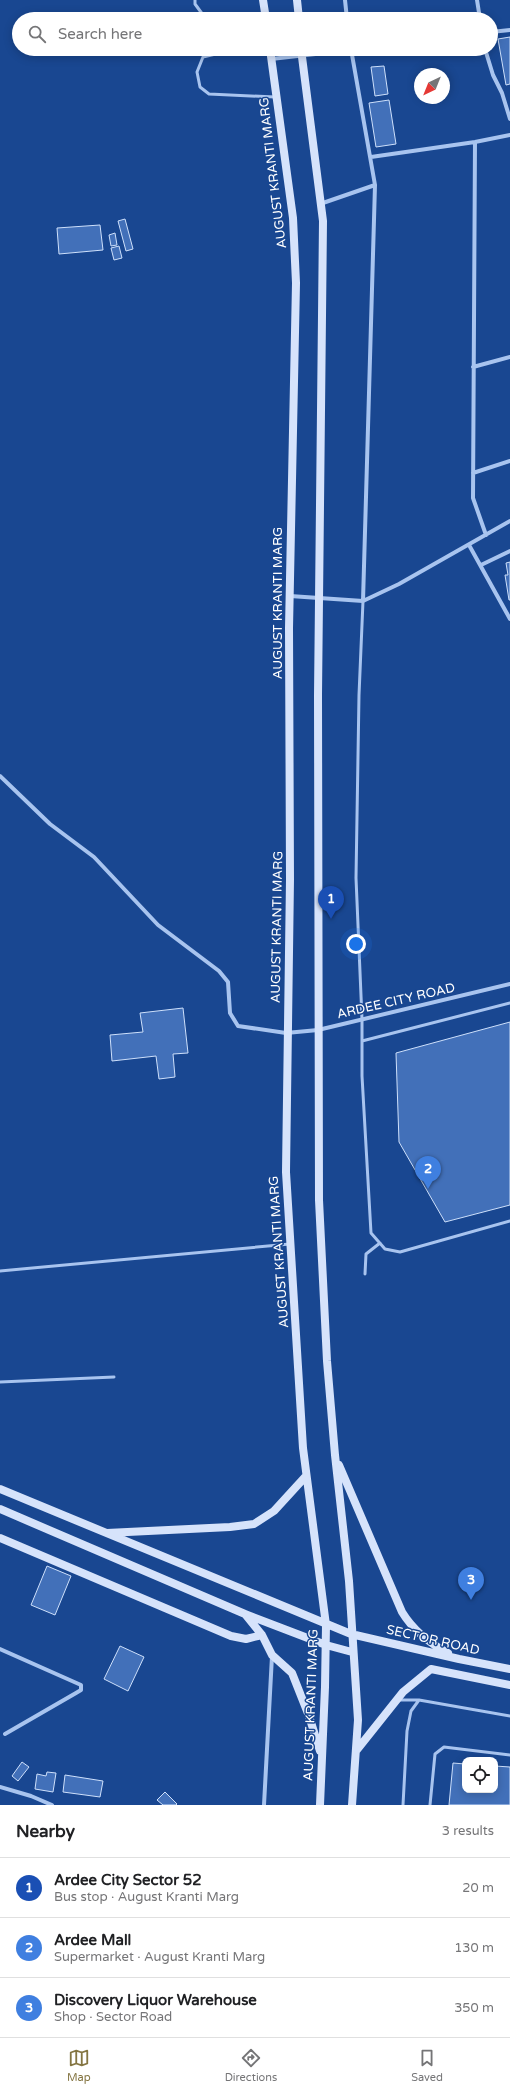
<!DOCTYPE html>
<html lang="en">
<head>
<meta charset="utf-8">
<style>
  :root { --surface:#fff; --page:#f2f2f2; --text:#202124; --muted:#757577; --line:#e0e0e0; --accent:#847542 }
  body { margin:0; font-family:"Varela Round",sans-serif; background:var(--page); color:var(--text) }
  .controls { position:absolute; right:12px; bottom:12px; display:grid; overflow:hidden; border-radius:8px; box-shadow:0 2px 10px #0003 }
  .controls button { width:36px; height:36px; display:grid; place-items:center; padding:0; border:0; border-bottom:1px solid var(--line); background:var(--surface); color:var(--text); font:20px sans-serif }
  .compass { position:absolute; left:414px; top:68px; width:36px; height:36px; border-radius:50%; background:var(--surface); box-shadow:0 2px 10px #0003; rotate:223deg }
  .you { position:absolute; left:356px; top:944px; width:14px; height:14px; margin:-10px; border:3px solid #fff; border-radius:50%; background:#1a73e8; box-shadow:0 0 0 6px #1a73e833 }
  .badge { display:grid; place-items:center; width:26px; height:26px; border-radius:50%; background:var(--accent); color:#fff; font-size:13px; font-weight:700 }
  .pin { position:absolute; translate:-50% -33px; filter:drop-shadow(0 1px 2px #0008) }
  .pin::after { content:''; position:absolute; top:21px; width:14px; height:12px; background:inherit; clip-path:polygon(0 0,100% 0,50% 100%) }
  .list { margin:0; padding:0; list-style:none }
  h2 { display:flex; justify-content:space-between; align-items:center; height:52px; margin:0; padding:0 16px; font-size:17px }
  h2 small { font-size:13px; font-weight:400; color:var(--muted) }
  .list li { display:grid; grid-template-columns:26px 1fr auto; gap:12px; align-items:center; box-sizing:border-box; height:60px; padding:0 16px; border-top:1px solid var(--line) }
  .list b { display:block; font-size:15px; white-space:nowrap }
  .list p { margin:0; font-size:13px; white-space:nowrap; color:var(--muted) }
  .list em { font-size:13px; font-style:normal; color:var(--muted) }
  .icon { flex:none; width:22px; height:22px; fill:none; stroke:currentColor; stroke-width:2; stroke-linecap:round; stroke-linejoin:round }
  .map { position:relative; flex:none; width:510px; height:1805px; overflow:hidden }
  .search { position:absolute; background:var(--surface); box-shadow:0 2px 10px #0003; left:12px; right:12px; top:12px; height:44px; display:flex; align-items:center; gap:10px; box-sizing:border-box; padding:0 14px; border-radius:22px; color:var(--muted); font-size:15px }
  .sheet { height:232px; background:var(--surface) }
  nav { display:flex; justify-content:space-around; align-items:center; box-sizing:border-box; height:56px; border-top:1px solid var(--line); background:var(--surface); font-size:11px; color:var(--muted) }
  nav a { display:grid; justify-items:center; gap:2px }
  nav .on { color:var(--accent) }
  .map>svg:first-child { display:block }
  .building { fill:#4270b9; stroke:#cee0fb }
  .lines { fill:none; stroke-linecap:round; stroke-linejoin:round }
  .lane { stroke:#a8c4ef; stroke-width:3 }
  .street { stroke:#a8c4ef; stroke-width:4 }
  .secondary { stroke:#d6e3fb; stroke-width:8 }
  .labels { text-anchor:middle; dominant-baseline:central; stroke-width:3; stroke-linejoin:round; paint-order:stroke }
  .street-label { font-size:13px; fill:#fff; stroke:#194791 }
</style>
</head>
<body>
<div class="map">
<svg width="510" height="1805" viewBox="0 0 510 1805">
  <rect width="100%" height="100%" fill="#194791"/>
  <path class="building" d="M510,37V84L506,85L498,39Z
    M384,66L388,94L375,96L371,67Z
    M389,100L396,144L376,147L369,103Z
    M125,219L133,249L126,251L118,221Z
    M100,225L103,250L59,254L57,228Z
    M115,233L117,245L111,246L109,235Z
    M119,246L122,258L114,260L111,248Z
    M510,562V600H509L505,575H508L506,563Z
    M183,1008L188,1053L173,1054L175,1077L159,1079L156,1056L112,1061L110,1035L143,1032L140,1013Z
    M510,1022V1205L445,1222L399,1142L396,1053Z
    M47,1566L71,1576L55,1615L31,1605Z
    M120,1646L144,1657L128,1691L104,1679Z
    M22,1762L29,1767L18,1781L12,1776Z
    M453,1763L465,1764V1790H495V1766L510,1767V1805H449Z
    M47,1772L56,1773L53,1792L35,1789L37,1774L46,1776Z
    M65,1775L103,1781L100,1797L63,1792Z
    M165,1792L177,1804L176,1805H163L157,1800Z"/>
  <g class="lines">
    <path class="lane" d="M195,0V4L206,19
      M237,49L203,57L197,72L200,87L209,94L275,97
      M363,601L359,695L356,878L362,1019V1076L371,1233L385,1249L400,1252L510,1221
      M362,1041L510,1003
      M0,1271L290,1244
      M365,1274L366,1254L380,1243
      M0,1382L114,1377
      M399,1700H419L510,1716
      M403,1805L407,1731L411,1711L419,1700
      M430,1805L435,1754L444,1747L510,1755"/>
    <path class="street" d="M345,0L347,19
      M477,0L480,19
      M491,32L510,30
      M351,49L375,185L363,601
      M485,49L493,75L502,93L510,119
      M271,59L360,49
      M475,142L473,498L486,535
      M371,157L475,142L510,135
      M320,204L375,185
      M473,367L510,357
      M473,473L510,461
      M469,545L510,619
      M481,565L510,551
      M290,596L363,601L399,584L510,521
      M0,776L50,824L94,857L158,925L219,971L228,982L230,1013L238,1026L286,1033L318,1030L510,984
      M0,1649L81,1685V1690L76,1693L5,1734
      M0,1787L31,1796L52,1805
      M264,1805L272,1656"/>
    <path class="secondary" d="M263,0L266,19
      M297,0L299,19
      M270,49L293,218L296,283L289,628L290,879L286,1172L303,1448L326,1625L325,1687L320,1805
      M301,49L323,221L318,695L319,1200L327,1361L335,1455L349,1581L358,1720L352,1805
      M339,1465L402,1612C413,1630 429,1643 448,1653
      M0,1489L351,1634L459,1659L510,1669
      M0,1509L245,1614L326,1645L352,1652
      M107,1533L230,1527L254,1524L274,1511L306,1476
      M0,1538L231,1636L246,1639L262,1635
      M245,1614L262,1635L272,1655L292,1673L309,1716L320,1751
      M356,1751L403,1692L431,1669L510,1685"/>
  </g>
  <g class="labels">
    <g class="street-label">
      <text transform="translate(273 173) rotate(-97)">AUGUST KRANTI MARG</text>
      <text transform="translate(278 603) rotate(-90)">AUGUST KRANTI MARG</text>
      <text transform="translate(277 927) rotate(-89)">AUGUST KRANTI MARG</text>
      <text transform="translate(396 1001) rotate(-13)">ARDEE CITY ROAD</text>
      <text transform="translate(279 1252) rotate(-94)">AUGUST KRANTI MARG</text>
      <text transform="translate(433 1640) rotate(13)">SECTOR ROAD</text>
      <text transform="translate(311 1705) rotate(-88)">AUGUST KRANTI MARG</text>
    </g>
  </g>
</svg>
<div class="controls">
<button><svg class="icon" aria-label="locate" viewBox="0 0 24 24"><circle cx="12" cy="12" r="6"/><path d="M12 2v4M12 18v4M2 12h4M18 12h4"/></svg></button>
</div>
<svg class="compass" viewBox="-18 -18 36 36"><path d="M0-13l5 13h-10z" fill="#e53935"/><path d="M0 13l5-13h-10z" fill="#757577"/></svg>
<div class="you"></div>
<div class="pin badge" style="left:331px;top:919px;background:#1a4fb4">1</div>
<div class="pin badge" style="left:428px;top:1189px;background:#3f7fe0">2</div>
<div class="pin badge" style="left:471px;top:1600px;background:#3f7fe0">3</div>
<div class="search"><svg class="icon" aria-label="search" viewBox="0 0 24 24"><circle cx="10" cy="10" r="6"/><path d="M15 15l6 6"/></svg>Search here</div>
</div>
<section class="sheet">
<h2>Nearby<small>3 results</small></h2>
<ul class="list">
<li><span class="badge" style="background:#1a4fb4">1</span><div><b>Ardee City Sector 52</b><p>Bus stop · August Kranti Marg</p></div><em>20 m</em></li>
<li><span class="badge" style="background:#3f7fe0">2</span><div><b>Ardee Mall</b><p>Supermarket · August Kranti Marg</p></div><em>130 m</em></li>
<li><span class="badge" style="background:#3f7fe0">3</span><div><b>Discovery Liquor Warehouse</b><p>Shop · Sector Road</p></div><em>350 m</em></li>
</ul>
</section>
<nav>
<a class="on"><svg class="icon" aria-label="map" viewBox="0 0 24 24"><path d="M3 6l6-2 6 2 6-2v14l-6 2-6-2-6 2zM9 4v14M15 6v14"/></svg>Map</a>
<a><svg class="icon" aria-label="directions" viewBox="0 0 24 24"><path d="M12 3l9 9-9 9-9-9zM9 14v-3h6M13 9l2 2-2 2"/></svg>Directions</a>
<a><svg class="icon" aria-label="saved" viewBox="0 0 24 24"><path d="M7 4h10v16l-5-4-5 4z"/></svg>Saved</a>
</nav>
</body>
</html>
